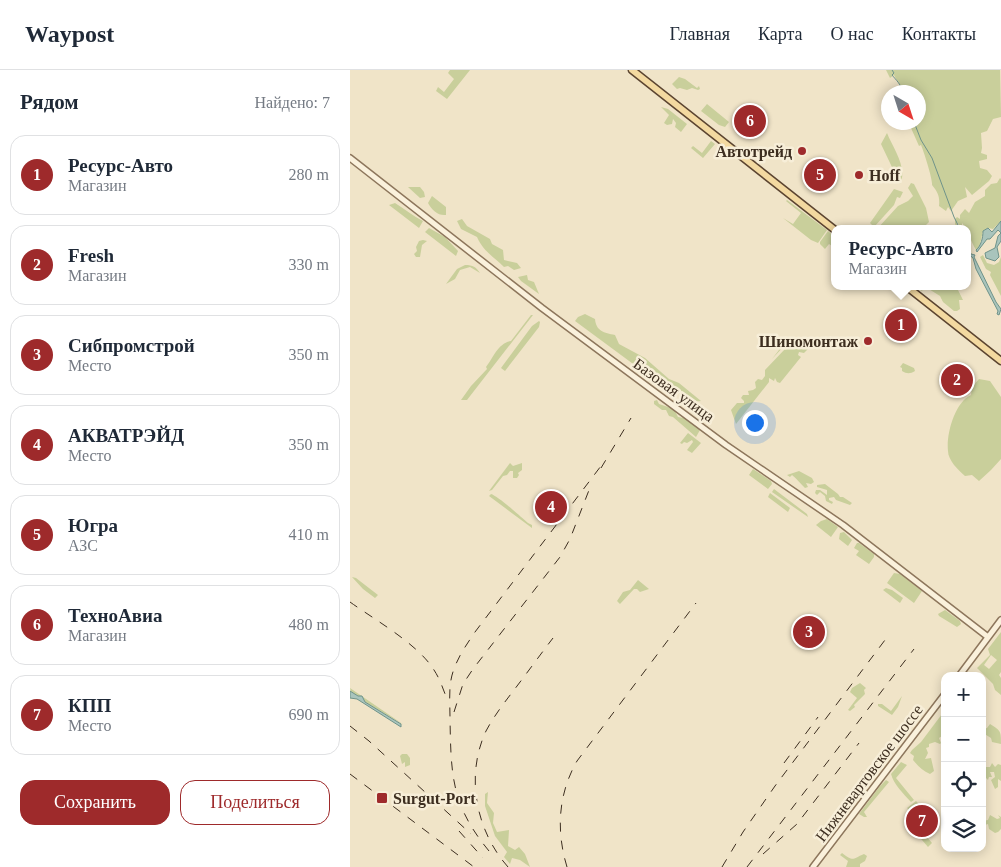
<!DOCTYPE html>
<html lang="ru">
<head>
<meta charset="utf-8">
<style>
  :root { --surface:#fff; --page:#f2f2f3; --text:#1f2937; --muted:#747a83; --line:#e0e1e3; --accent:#9e2a2b }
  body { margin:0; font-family:Georgia,serif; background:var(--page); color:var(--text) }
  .controls { position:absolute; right:15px; bottom:15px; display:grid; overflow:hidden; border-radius:10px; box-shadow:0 2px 12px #0003 }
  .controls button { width:45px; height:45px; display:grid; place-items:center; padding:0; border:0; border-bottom:1px solid var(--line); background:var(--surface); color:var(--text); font:25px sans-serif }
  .compass { position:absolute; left:531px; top:15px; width:45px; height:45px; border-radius:50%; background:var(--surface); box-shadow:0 2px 12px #0003; rotate:141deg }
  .you { position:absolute; left:404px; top:352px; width:18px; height:18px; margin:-12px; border:4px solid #fff; border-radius:50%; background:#1a73e8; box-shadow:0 0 0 8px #1a73e833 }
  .badge { display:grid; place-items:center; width:32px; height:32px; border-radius:50%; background:var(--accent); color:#fff; font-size:16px; font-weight:700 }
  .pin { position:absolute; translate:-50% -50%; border:2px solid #fff; box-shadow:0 1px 5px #0006 }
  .popup { position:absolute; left:481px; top:155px; width:140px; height:65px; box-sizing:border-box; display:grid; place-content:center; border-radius:10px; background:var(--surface); filter:drop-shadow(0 1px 4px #0005); font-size:16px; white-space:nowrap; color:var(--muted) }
  .popup b { font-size:19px; color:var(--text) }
  .popup::after { content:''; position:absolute; left:50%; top:100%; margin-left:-10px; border:10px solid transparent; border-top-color:var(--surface) }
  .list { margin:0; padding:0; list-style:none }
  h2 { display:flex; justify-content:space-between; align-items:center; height:65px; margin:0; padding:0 20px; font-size:21px }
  h2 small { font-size:16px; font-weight:400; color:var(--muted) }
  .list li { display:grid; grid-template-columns:32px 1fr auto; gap:15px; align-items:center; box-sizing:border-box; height:80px; margin:0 10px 10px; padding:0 10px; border:1px solid var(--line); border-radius:15px }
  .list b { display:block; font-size:19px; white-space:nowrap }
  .list p { margin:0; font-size:16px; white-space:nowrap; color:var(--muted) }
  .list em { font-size:16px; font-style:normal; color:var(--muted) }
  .actions { display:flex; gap:10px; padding:15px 20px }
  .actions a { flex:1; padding:11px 0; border:1px solid var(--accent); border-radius:15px; text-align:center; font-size:18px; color:var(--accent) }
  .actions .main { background:var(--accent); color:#fff }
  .icon { flex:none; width:28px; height:28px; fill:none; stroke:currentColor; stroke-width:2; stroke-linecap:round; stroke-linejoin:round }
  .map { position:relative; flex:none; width:651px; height:797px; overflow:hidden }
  header { display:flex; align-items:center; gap:30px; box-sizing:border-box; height:70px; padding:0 25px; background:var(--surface); border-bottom:1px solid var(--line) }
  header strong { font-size:24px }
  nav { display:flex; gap:28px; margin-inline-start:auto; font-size:18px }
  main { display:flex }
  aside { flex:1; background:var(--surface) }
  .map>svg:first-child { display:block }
  .green { fill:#c9cf9b; fill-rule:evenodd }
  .water { fill:#a9c4bc; stroke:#6f938a }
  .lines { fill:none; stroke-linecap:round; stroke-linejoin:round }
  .stream { stroke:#6f938a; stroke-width:1 }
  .minor-casing { stroke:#8d765c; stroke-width:8 }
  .major-casing { stroke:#5b4430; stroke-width:9 }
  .minor { stroke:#faf1dc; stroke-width:5 }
  .major { stroke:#f3d9a0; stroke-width:6 }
  .rail { stroke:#3d2e20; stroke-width:1; stroke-dasharray:9 9; stroke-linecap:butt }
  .poi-dot { fill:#9e2a2b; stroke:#f7eed8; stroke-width:2 }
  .labels { text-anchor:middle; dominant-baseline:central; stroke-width:5; stroke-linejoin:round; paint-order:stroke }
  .poi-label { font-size:16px; font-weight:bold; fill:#3d2e20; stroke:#f7eed8; text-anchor:end }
  .street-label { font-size:16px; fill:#3d2e20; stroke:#f7eed8 }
</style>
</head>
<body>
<header>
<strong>Waypost</strong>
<nav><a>Главная</a><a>Карта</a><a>О нас</a><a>Контакты</a></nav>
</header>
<main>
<aside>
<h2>Рядом<small>Найдено: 7</small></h2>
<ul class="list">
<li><span class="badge">1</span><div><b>Ресурс-Авто</b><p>Магазин</p></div><em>280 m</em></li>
<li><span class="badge">2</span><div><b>Fresh</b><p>Магазин</p></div><em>330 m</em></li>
<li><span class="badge">3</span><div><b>Сибпромстрой</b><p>Место</p></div><em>350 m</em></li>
<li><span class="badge">4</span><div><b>АКВАТРЭЙД</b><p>Место</p></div><em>350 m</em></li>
<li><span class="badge">5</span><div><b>Югра</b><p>АЗС</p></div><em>410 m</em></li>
<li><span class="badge">6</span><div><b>ТехноАвиа</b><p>Магазин</p></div><em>480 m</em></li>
<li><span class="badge">7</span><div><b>КПП</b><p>Место</p></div><em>690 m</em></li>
</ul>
<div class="actions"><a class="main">Сохранить</a><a>Поделиться</a></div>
</aside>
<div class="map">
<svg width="651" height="797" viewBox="0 0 651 797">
  <rect width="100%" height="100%" fill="#f0e4c8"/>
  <path class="green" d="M100,0H120L97,29L86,21L88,17L94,22L104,9L98,3Z
    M536,0H650L651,47L643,49L637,61L631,63L632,78L631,83L637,85V89L629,91L630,98L637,100L642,106L639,111L622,125L615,117L617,127L608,131L601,141L598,137L596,141L589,136C590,127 588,122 582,115C583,110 574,82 571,75L569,76L561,58L563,53L568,52V22H554C552,16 547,12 544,5L540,8Z
    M329,7L335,9L347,18L349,16L350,19L348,20L342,18L337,20L330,18L327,19L322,14Z
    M357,34L379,52L375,57L369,55L351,41Z
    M311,37L318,39L337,54L331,62L325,57L326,53L323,49L322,54L317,55L314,53L319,45Z
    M537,63C543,78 558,98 550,114L531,74Z
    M361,71L365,74L353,88L341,78L343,76L352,83Z
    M650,108L651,109V151L643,159L638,158L633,161L629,178L626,180C620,170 619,162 612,153V159L607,152L608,159L605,154V149L607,147L610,149V145L615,139L619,143L625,132L635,126V120L641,114L647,113Z
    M561,113L564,114L576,138L579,152L575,156L576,159H527L548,136L558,131L563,126L558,118Z
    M58,117H70L74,122L75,127L70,128Z
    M544,119L553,122L550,128L547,127L544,135L525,156L522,155L520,153Z
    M82,126L96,137V145C88,146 82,140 78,133Z
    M437,130L477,160L468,173L461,170L433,148L443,154L451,143L436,131Z
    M45,133C55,139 63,146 73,151L69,158L39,135Z
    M112,149L117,156L140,169L142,174L153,180L154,190L167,193L171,198L164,200L158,196L154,197C144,187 133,181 127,167L111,159L107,151Z
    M79,158L95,167L108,181L106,186L75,162Z
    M478,161L485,167V178L479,174L475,179L470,174V172Z
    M73,170L77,171L72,175L70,187H66L64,184L67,181L66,177L69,171Z
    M633,185L637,193L644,195L649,192L651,187V226L640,205L641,202L636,199L630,187Z
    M115,195C123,195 126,197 130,203L120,197L110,200L105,209L96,214L107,199Z
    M177,205L178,210L184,212L189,224L171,211L168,207Z
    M566,216H606L613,230H609L610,239L607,241H604L593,232L590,226L574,216L572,221Z
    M235,244L245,249C246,261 254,263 265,265L269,274L295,288L319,309L329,313L351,331C337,333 328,324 322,314H314L294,302L225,251L228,247Z
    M181,245H183L117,330H111L121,316L137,299L136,297C143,288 148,273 161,271Z
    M189,251L190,252L189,257L155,301L151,298L182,256Z
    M439,267H443L458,279L454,283L449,282L448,285L451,287L430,313L427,312L425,308L424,311L419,308V312L386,354L381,340L387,333H394V331L391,328L393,325H399L398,321L403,320L406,318L405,312L408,309L412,310L415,306V300L435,279V275L422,289Z
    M553,293L564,298L565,301C560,304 557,304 552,301V298L550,297Z
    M629,309L640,311L651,327V389L641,400L629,411L622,405L615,406C608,400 598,390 598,381C596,364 605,332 621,325L622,317Z
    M307,330L309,334L324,339L328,347L339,349L350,360L346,367L323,347L319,346L316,340H312L304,334V331Z
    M338,363L351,373L342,383L337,380L343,372L342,370L337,373L334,372L332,374L330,373Z
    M160,393L163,396L172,393V400L168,403L169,405L167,408H163V401H160L157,405L153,406L142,420L139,421Z
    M403,399L421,411L422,414L418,419L399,405Z
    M449,401L462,408L464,412L461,414L456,413L458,417L455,418C450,413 447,409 442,405L440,407L437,405Z
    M475,414L488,424L490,427H493L502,433L500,435L486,430L484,427L479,428V430L483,432L482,434L476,431L475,426L470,422L467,425L465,423L466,420H470L477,425V420L467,417V415Z
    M424,419L457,444L458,447L422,422Z
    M420,423L440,438L438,442L418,427Z
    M141,424C148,426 171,447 178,453L182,455V458L139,426Z
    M477,449L488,457L481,467L466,455L471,451Z
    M494,462L502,470L498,476L489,469L490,463Z
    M507,473H509L524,484V487L519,494L506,485L509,481L504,478Z
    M544,503L550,504L572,521L564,533L537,513Z
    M2,507L6,508L28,525L25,528L13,519Z
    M288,510L299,519L290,522L287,519H284L270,534L267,531L273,522L280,520Z
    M536,518L542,520L553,528L550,533L533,520Z
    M595,540L610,551L611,554L607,557L589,546L588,544Z
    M651,562V602L649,605L651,608V625L645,620L643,614L627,598L640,585L638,579ZM641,585L647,590L639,599L634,595Z
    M510,613L516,618L514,620L515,624L504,635L505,637L500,641L498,640L507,628L500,622L502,618Z
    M0,618L54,655L15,632L12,626H8L1,622Z
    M552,626L548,637L542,645L528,636V634H532L541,641Z
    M595,640V664L589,668L591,673L590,674L585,672L579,674V677L576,678L578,683L575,689L581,688L584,701L580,704C573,701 568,696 563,690L564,686L560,683L562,680L571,672Z
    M640,654C651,661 651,661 651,674L642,672L641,668L633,663V659L637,658Z
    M52,684H57L60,688V695L55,697V692L52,694L50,686Z
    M551,692L557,695L546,708L564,730L561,732C553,723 544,715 541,704Z
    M642,693L645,697L648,694L651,695V711L648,709V717L645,719L641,710L645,707L644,702H640L642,707H639L638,710L636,708V703L632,704L636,697H640Z
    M536,710L539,712L514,742L517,747H514L509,744L530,716Z
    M138,722L137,733L144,743L143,753L147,762L159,760L158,776L165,780L169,777L175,784L180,797L170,790L162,788L160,794L154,787L157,782L145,766L135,736V724Z
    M566,731L577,743H562L557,738Z
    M640,745L647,749L650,748L648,745L651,747V759L648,762L645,763L639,759L638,754L632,756V751L638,750Z
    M570,759L582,773L578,777L566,763Z
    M492,783C504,792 502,789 514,784L517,786L515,791L510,794V797H496L498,791L490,785Z"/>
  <path class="water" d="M651,151V171L647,177L649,187L645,191L636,188L635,183L645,178L648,166L651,163L648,160L640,169H637L627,182L626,180C631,176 633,168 633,161L638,158L642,162Z
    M617,175L621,184L625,185L624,187L646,232L651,239L649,245L647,244L648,241L626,199L623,188L617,183Z
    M0,621L8,626H12L15,632L51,654V657L7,629L0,628Z"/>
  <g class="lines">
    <path class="stream" d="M542,0L544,3L542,5C546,10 552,15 552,22
      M564,52L571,70L582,88L604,147L610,159"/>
    <g class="minor-casing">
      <path id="minor" d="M0,88L192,238L376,375L493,455L638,567
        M609,606L651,550
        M463,797L595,624"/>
    </g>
    <g class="major-casing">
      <path id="major" d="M282,0L485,160
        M556,216L651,291"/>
    </g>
    <use href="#minor" class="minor"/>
    <use href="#major" class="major"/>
    <path class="rail" d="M251,398L281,348
      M0,532C25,550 68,574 84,600C90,609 93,619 97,629
      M104,642L113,614L123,599L210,487L220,469L241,415
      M0,656L19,671L121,764
      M434,693L468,647
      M0,704L124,797
      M109,761L133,788
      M139,781C101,735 101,705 100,648C100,632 98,614 104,599C109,585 117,574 125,562L254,392
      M413,784L447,754L509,673
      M158,797C126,761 115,706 136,661C144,646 154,633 164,620C177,603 190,585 203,568
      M217,797C206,761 208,724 227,691L346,533
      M372,797L393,762L425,716L535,570
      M397,797L564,579"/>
  </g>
  <g class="poi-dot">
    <circle cx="452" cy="81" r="5"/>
    <circle cx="509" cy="105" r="5"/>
    <circle cx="518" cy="271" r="5"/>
    <rect x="26" y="722" width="12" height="12" rx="2.5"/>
  </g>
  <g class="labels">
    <g class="poi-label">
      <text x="442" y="81">Автотрейд</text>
      <text x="519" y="105" text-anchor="start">Hoff</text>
      <text x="508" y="271">Шиномонтаж</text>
      <text x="43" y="728" text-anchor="start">Surgut-Port</text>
    </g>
    <g class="street-label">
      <text transform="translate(324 320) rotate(36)">Базовая улица</text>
      <text transform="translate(519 703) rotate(-53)">Нижневартовское шоссе</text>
    </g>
  </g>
</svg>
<div class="controls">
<button>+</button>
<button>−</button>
<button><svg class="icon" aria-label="locate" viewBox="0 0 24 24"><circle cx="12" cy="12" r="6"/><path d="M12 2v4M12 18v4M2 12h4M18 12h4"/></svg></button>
<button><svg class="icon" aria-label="layers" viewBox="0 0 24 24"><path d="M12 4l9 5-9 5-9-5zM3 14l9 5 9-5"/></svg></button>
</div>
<svg class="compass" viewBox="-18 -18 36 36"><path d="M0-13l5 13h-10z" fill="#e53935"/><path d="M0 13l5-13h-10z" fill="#747a83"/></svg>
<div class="you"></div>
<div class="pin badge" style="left:551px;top:255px">1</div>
<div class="popup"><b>Ресурс-Авто</b>Магазин</div>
<div class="pin badge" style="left:607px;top:310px">2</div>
<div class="pin badge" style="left:459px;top:562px">3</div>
<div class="pin badge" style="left:201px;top:437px">4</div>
<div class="pin badge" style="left:470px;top:105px">5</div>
<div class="pin badge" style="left:400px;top:51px">6</div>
<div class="pin badge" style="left:572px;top:751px">7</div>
</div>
</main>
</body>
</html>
